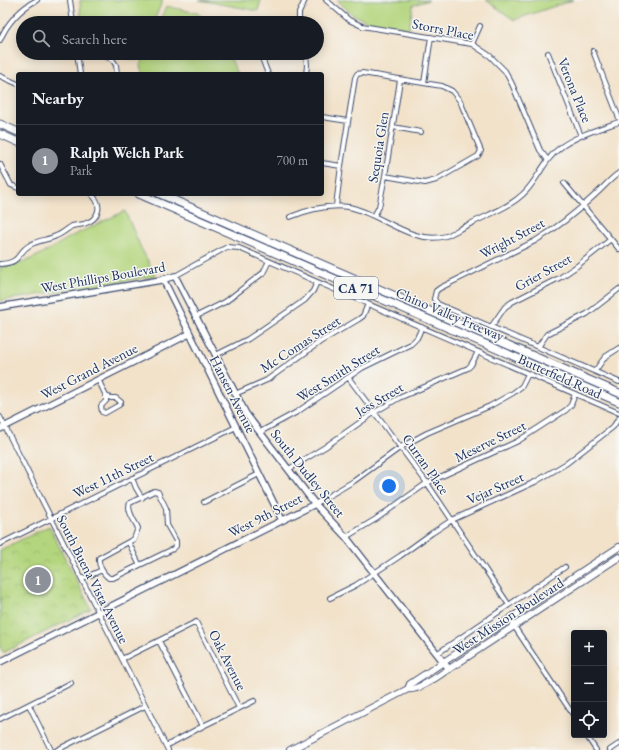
<!DOCTYPE html>
<html lang="en">
<head>
<meta charset="utf-8">
<style>
  :root { --surface:#171b24; --page:#20242c; --text:#f1f3f6; --muted:#9ea1a6; --line:#363941; --accent:#8c9099 }
  body { margin:0; font-family:"EB Garamond",serif; background:var(--page); color:var(--text) }
  .controls { position:absolute; right:12px; bottom:12px; display:grid; overflow:hidden; border-radius:4px; box-shadow:0 2px 10px #0003 }
  .controls button { width:36px; height:36px; display:grid; place-items:center; padding:0; border:0; border-bottom:1px solid var(--line); background:var(--surface); color:var(--text); font:20px sans-serif }
  .you { position:absolute; left:389px; top:486px; width:14px; height:14px; margin:-10px; border:3px solid #fff; border-radius:50%; background:#1a73e8; box-shadow:0 0 0 6px #1a73e833 }
  .badge { display:grid; place-items:center; width:26px; height:26px; border-radius:50%; background:var(--accent); color:#fff; font-size:13px; font-weight:700 }
  .pin { position:absolute; translate:-50% -50%; border:2px solid #fff; box-shadow:0 1px 4px #0006 }
  .list { margin:0; padding:0; list-style:none }
  h2 { display:flex; justify-content:space-between; align-items:center; height:52px; margin:0; padding:0 16px; font-size:17px }
  h2 small { font-size:13px; font-weight:400; color:var(--muted) }
  .list li { display:grid; grid-template-columns:26px 1fr auto; gap:12px; align-items:center; box-sizing:border-box; height:72px; padding:0 16px; border-top:1px solid var(--line) }
  .list b { display:block; font-size:15px; white-space:nowrap }
  .list p { margin:0; font-size:13px; white-space:nowrap; color:var(--muted) }
  .list em { font-size:13px; font-style:normal; color:var(--muted) }
  .icon { flex:none; width:22px; height:22px; fill:none; stroke:currentColor; stroke-width:2; stroke-linecap:round; stroke-linejoin:round }
  .map { position:relative; flex:none; width:619px; height:750px; overflow:hidden }
  .search { position:absolute; background:var(--surface); box-shadow:0 2px 10px #0003; left:16px; top:16px; width:308px; height:44px; display:flex; align-items:center; gap:10px; box-sizing:border-box; padding:0 14px; border-radius:22px; color:var(--muted); font-size:15px }
  .panel { position:absolute; background:var(--surface); box-shadow:0 2px 10px #0003; left:16px; top:72px; width:308px; height:124px; border-radius:4px }
  .map>svg:first-child { display:block }
  .green { fill:#b3d57d; stroke:#67826e }
  .park { fill:url(#park-crowns); stroke:#67826e }
  .lines { fill:none; stroke-linecap:round; stroke-linejoin:round }
  .street-casing { stroke:#3b4a6e; stroke-width:6 }
  .secondary-casing { stroke:#3b4a6e; stroke-width:8 }
  .primary-casing { stroke:#3b4a6e; stroke-width:8 }
  .highway-casing { stroke:#3b4a6e; stroke-width:9 }
  .street { stroke:#fff; stroke-width:4 }
  .secondary { stroke:#fff; stroke-width:5.5 }
  .primary { stroke:#fff; stroke-width:6 }
  .highway { stroke:#fff; stroke-width:7 }
  .labels { text-anchor:middle; dominant-baseline:central; stroke-width:3; stroke-linejoin:round; paint-order:stroke }
  .shield { fill:#f6f6f2; stroke:#5d6b8a; stroke-width:1 }
  .shield-label { font-size:13px; font-weight:bold; fill:#1b2f5e }
  .street-label { font-size:14px; fill:#1b2f5e; stroke:#f6f6f2 }
</style>
</head>
<body>
<div class="map">
<svg width="619" height="750" viewBox="0 0 619 750">
  <defs>
    <pattern id="park-crowns" width="20" height="18" patternUnits="userSpaceOnUse"><rect width="20" height="18" fill="#b3d57d"/><path d="M2 6a3 3 0 1 1 6 0M12 15a3 3 0 1 1 6 0" fill="none" stroke="#99b76e"/></pattern>
  </defs>
  <rect width="100%" height="100%" fill="#f6f6f2"/>
  <filter id="ink" filterUnits="userSpaceOnUse"><feTurbulence type="fractalNoise" baseFrequency=".025" numOctaves="2"/><feDisplacementMap in="SourceGraphic" scale="8" xChannelSelector="R" yChannelSelector="G"/><feConvolveMatrix kernelMatrix="1 2 1 2 8 2 1 2 1" color-interpolation-filters="sRGB"/></filter>
  <filter id="wash" filterUnits="userSpaceOnUse"><feTurbulence type="fractalNoise" baseFrequency=".012" numOctaves="4" result="noise"/><feDisplacementMap in="SourceGraphic" scale="16" xChannelSelector="R" yChannelSelector="G"/><feGaussianBlur stdDeviation="0.9" result="paint"/><feColorMatrix in="noise" values="0 0 0 0 0 0 0 0 0 0 0 0 0 0 0 0 0 1.4 0 .05"/><feComposite in="paint" operator="in"/></filter>
  <g filter="url(#wash)">
    <rect width="100%" height="100%" fill="#f2e2ca"/>
    <path class="green" d="M80,0H163L153,23H81Z
      M199,0H261L258,11Z
      M337,0H429L413,5L409,29L367,21L352,14Z
      M486,0H573L514,20Z
      M166,6L197,13L211,23H159Z
      M106,53H139L136,60Z
      M146,53H228L238,74H143L140,66Z
      M125,211L141,248L156,276L0,301V267C25,267 52,247 74,235C91,227 108,219 125,211Z"/>
    <path class="park" d="M49,526L91,609L3,653L0,647V550Z"/>
  </g>
  <g filter="url(#ink)">
    <g class="lines">
      <g class="street-casing">
        <path id="street" d="M70,0L73,23
          M326,0L349,20L362,26L472,44L490,56L505,71L512,84L540,150L547,159
          M299,23V13L305,0
          M0,40C7,23 21,8 37,0
          M472,44L480,26
          M593,51L619,118
          M77,53L80,74
          M260,53L268,74
          M548,53L581,136
          M77,55L96,54L112,59L116,65L117,74
          M306,74L307,66L306,53
          M0,76L18,84
          M424,83L431,37
          M322,117L348,121
          M393,127L421,132
          M322,163L341,166
          M0,164L11,185L18,188
          M619,173C610,179 604,187 596,194C578,211 557,228 535,241L440,288L436,291L434,299L438,304L619,382
          M564,183L619,249
          M336,206L341,166L355,78L357,74L362,73L442,86L452,91L460,101L481,151L478,156L436,180L425,183L385,176
          M374,216L379,207L385,176L400,80
          M290,217C309,209 328,204 349,207C380,213 413,246 446,236C454,233 462,227 470,224C491,213 517,205 531,185C541,172 547,157 561,147C578,135 599,129 619,122
          M0,264C22,263 16,253 30,245C38,240 48,240 56,236C62,234 67,229 72,226C76,225 80,225 84,224C100,219 103,204 91,194
          M175,276L227,247L239,248L619,413
          M197,316L225,302L263,273L269,261
          M491,327L505,307L512,302L561,277L577,266L611,239
          M538,347L547,334L587,314L619,289
          M216,355L248,339L305,300L313,291L317,282
          M595,371L605,357L619,348
          M348,377L427,483L509,605
          M98,379L106,396V401L101,406L102,412L105,413L119,405L121,402L116,398H111L106,396
          M235,394L267,380L320,342L359,319L363,316L368,304
          M0,417L168,750
          M260,432L297,412L362,368L411,344L417,338L422,327
          M289,469L325,447L375,412L399,398L468,368L471,365L478,352
          M132,478L136,488L142,498
          M154,491L158,492L166,508L167,525L176,541V546L173,549L113,578H109C103,574 98,565 99,558L134,539L138,528C135,521 126,510 130,503Z
          M204,502L259,474
          M315,504L354,481L401,447L427,433L490,406L513,393L522,386L528,374
          M346,537L376,519L427,483L518,441L566,410L571,405L575,394
          M129,543L139,564
          M0,544L236,427
          M82,579L102,570
          M330,598L356,585L400,556L432,533L452,520L535,482L567,463L613,427L619,418
          M511,618L514,626L574,716
          M159,641L203,726
          M438,653L565,567
          M122,659L196,622L239,708
          M29,705L51,750
          M0,719L71,683
          M586,735L596,750
          M166,746L203,726L254,701
          M57,750L145,706
          M610,750L619,744"/>
      </g>
      <g class="secondary-casing">
        <path id="secondary" d="M163,279L282,520
          M0,307L161,280L175,276L246,414L315,504L346,537L449,669
          M0,429L189,334
          M0,662L315,504"/>
      </g>
      <g class="primary-casing">
        <path id="primary" d="M408,689C419,691 439,675 449,669L619,557
          M290,750L408,689L410,684L619,547"/>
      </g>
      <g class="highway-casing">
        <path id="highway" d="M0,124L18,132
          M0,134L18,142
          M139,194L619,402
          M160,194L619,393"/>
      </g>
      <use href="#street" class="street"/>
      <use href="#secondary" class="secondary"/>
      <use href="#primary" class="primary"/>
      <use href="#highway" class="highway"/>
    </g>
  </g>
  <g class="labels">
    <rect class="shield" x="334" y="277" width="44" height="22" rx="3"/>
    <g class="shield-label">
      <text x="356" y="288">CA 71</text>
    </g>
    <g class="street-label">
      <text transform="translate(443 29) rotate(11)">Storrs Place</text>
      <text transform="translate(575 90) rotate(68)">Verona Place</text>
      <text transform="translate(378 147) rotate(-81)">Sequoia Glen</text>
      <text transform="translate(512 238) rotate(-28)">Wright Street</text>
      <text transform="translate(543 272) rotate(-29)">Grier Street</text>
      <text transform="translate(103 277) rotate(-10)">West Phillips Boulevard</text>
      <text transform="translate(450 314) rotate(23)">Chino Valley Freeway</text>
      <text transform="translate(300 344) rotate(-33)">Mc Comas Street</text>
      <text transform="translate(89 371) rotate(-27)">West Grand Avenue</text>
      <text transform="translate(338 373) rotate(-32)">West Smith Street</text>
      <text transform="translate(560 376) rotate(24)">Butterfield Road</text>
      <text transform="translate(233 394) rotate(63)">Hansen Avenue</text>
      <text transform="translate(379 399) rotate(-30)">Jess Street</text>
      <text transform="translate(490 441) rotate(-26)">Meserve Street</text>
      <text transform="translate(426 464) rotate(55)">Curran Place</text>
      <text transform="translate(308 473) rotate(51)">South Dudley Street</text>
      <text transform="translate(113 475) rotate(-26)">West 11th Street</text>
      <text transform="translate(495 488) rotate(-24)">Vejar Street</text>
      <text transform="translate(265 515) rotate(-27)">West 9th Street</text>
      <text transform="translate(93 579) rotate(63)">South Buena Vista Avenue</text>
      <text transform="translate(508 616) rotate(-33)">West Mission Boulevard</text>
      <text transform="translate(228 660) rotate(63)">Oak Avenue</text>
    </g>
  </g>
</svg>
<div class="controls">
<button>+</button>
<button>−</button>
<button><svg class="icon" aria-label="locate" viewBox="0 0 24 24"><circle cx="12" cy="12" r="6"/><path d="M12 2v4M12 18v4M2 12h4M18 12h4"/></svg></button>
</div>
<div class="you"></div>
<div class="pin badge" style="left:38px;top:580px">1</div>
<div class="search"><svg class="icon" aria-label="search" viewBox="0 0 24 24"><circle cx="10" cy="10" r="6"/><path d="M15 15l6 6"/></svg>Search here</div>
<section class="panel">
<h2>Nearby<small></small></h2>
<ul class="list">
<li><span class="badge">1</span><div><b>Ralph Welch Park</b><p>Park</p></div><em>700 m</em></li>
</ul>
</section>
</div>
</body>
</html>
